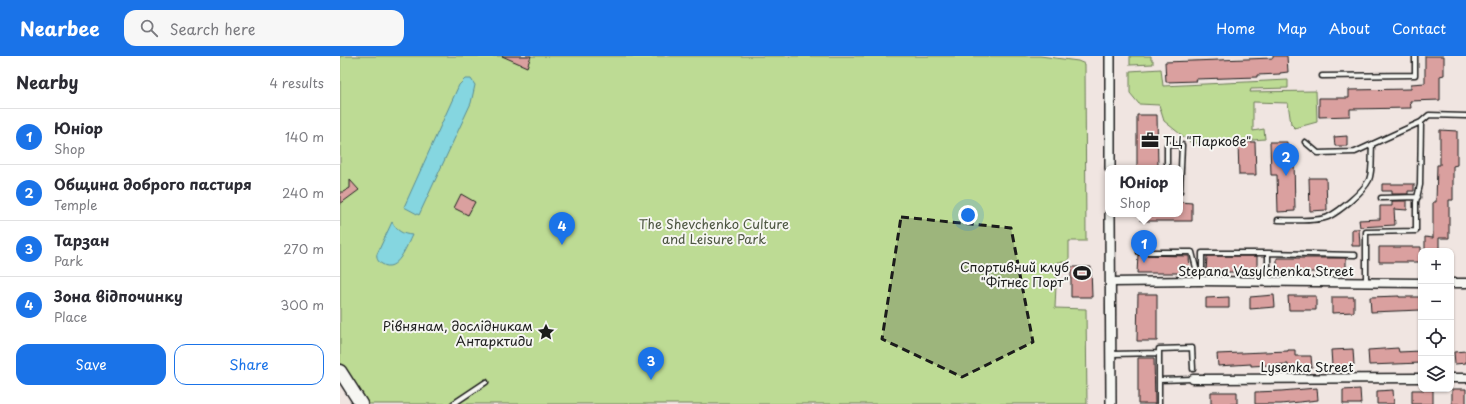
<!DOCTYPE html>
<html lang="en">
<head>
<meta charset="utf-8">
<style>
  :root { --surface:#fff; --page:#f7f7f7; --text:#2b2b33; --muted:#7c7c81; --line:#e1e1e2; --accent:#1a73e8 }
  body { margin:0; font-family:"Playpen Sans",sans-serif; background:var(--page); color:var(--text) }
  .controls { position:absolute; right:12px; bottom:12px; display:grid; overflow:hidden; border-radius:8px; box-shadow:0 1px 3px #0004 }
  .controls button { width:36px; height:36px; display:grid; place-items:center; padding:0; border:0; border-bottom:1px solid var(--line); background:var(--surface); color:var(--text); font:20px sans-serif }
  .you { position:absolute; left:628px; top:159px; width:14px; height:14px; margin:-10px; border:3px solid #fff; border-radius:50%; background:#1a73e8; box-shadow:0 0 0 6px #1a73e833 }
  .badge { display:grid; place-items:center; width:26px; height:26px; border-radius:50%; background:var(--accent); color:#fff; font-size:13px; font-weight:700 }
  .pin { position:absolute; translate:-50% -33px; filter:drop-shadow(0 1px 2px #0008) }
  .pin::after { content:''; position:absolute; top:21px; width:14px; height:12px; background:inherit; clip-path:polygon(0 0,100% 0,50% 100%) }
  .popup { position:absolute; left:765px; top:109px; width:78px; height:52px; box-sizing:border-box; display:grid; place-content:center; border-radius:8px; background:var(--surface); filter:drop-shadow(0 1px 3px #0005); font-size:13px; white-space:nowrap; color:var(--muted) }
  .popup b { font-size:15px; color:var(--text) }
  .popup::after { content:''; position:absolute; left:50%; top:100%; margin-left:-8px; border:8px solid transparent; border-top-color:var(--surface) }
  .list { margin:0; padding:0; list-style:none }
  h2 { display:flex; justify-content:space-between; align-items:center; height:52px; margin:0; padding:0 16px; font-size:17px }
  h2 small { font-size:13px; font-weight:400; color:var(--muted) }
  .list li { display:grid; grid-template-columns:26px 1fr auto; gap:12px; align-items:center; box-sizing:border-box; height:56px; padding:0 16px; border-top:1px solid var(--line) }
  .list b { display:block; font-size:15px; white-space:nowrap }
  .list p { margin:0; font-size:13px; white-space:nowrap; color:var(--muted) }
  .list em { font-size:13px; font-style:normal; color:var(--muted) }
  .actions { display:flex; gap:8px; padding:12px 16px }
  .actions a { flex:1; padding:9px 0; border:1px solid var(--accent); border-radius:12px; text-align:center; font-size:14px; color:var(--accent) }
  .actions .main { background:var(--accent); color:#fff }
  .icon { flex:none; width:22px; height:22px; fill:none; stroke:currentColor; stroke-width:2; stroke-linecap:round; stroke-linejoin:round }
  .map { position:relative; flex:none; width:1126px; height:348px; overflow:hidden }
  header { display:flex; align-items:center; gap:24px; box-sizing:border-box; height:56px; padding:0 20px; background:var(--accent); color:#fff }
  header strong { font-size:19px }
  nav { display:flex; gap:22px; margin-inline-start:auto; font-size:14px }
  .search { width:280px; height:36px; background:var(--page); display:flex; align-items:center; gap:10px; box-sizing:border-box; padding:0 14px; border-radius:12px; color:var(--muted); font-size:15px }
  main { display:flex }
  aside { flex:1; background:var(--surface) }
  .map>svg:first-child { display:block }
  .green { fill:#bddb94; stroke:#6c7c58 }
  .water { fill:#85d6e0; stroke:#5b8c92 }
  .building { fill:#daa09f; stroke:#1c1c1c }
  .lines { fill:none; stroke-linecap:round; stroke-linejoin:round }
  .service-casing { stroke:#1c1c1c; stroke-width:7 }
  .minor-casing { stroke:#1c1c1c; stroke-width:11 }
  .tertiary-casing { stroke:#1c1c1c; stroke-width:12 }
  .primary-casing { stroke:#1c1c1c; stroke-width:15 }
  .service { stroke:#f6f6f2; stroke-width:4 }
  .minor { stroke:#f6f6f2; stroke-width:8 }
  .tertiary { stroke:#f6f6f2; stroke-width:9 }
  .primary { stroke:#f6f6f2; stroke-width:12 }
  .marked { fill:#1c1c1c; fill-opacity:0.2; stroke:#1c1c1c; stroke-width:3; stroke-dasharray:8 5; stroke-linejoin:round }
  .labels { text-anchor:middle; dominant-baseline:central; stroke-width:4; stroke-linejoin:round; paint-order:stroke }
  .poi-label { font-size:13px; fill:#1c1c1c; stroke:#f6f6f2; text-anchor:end }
  .park-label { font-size:13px; fill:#4c5540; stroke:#f6f6f2 }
  .street-label { font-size:13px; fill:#1c1c1c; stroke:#f6f6f2 }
</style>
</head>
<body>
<header>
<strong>Nearbee</strong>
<div class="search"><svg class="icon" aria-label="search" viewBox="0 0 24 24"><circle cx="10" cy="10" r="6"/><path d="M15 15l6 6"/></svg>Search here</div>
<nav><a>Home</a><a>Map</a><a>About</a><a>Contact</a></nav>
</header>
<main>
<aside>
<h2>Nearby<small>4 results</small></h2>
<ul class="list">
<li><span class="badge">1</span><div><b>Юніор</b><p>Shop</p></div><em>140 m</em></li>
<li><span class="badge">2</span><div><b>Община доброго пастиря</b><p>Temple</p></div><em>240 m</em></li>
<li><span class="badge">3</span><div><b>Тарзан</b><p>Park</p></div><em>270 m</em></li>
<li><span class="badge">4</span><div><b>Зона відпочинку</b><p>Place</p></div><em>300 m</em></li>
</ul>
<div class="actions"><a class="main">Save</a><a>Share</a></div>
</aside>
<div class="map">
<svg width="1126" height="348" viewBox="0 0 1126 348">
  <rect width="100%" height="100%" fill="#f0e5e1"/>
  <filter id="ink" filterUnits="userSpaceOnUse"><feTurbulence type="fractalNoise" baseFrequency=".025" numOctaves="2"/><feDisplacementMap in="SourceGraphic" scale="8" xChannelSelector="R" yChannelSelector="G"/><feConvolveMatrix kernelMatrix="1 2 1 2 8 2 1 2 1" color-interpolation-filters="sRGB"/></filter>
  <g filter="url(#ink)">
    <path class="green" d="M0,0H700L738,5L745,8L746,185H729V206H717L715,252L746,253L747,348H21L0,315Z
      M790,0H811V4H813V8L790,9Z
      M821,13L823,30L948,24V32L911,33L910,36L976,35L977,66L955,72L951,68L948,47L913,46V75L924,73L925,83L864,88L850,86L824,65L819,49L799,48L790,37V15Z"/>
    <path class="water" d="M125,23H131L135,29L131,47L79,159L64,151L119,29Z
      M52,166C57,175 62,178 72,179C67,189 57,218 42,208C38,206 36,202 37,198Z"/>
    <path class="building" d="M162,0H191L187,11Z
      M933,0H947L948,16L940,17V18L917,19V21L856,23L857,25L826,26L825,6L933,2Z
      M1085,0H1104V19L1100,20V44L1070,45L1071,52L1010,53V60L979,61V42H1009V34L1071,33V28L1085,27Z
      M797,59H817L818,112H797Z
      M1100,74L1117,75V109L1113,110V144H1109V182H1099V195H1085V181L1093,182V146H1096L1097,109H1100Z
      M1007,80V90H995L994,81Z
      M898,86H915L916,119H899Z
      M930,86H947V103H954L955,155L938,156L937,119H931Z
      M969,122H986L987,154L970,155Z
      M10,124L19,134L0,148V136H3L10,132Z
      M1042,128H1074V135H1068V138H1052V135H1042Z
      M121,138L135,146L128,159L114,152Z
      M1052,145H1067V154L1054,153L1055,169L1020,171L1019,164L1040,163V150H1052Z
      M840,146L852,147V165H801V158H840Z
      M1012,173H1019L1020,190H1012Z
      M1039,191H1081V206H1039Z
      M798,199L849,200L850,217H797Z
      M867,200H917V216H866Z
      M937,202H1006V216H937Z
      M731,211H751L752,241H731Z
      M798,238H817V285H797Z
      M934,239L935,251L910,253V241Z
      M948,240H976V254H949Z
      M1059,240V241H1081V254L1031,256L1030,241Z
      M889,241V252H866V242Z
      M992,241H1014V256L992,257Z
      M1058,292L1059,296L1081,295V307L1029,309L1028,294Z
      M1013,293L1014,309L992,310L991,294Z
      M948,294H955V300H971L972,311L948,312V308L911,310V308L878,310L877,298L948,295Z
      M1126,295V307L1115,308L1114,296Z
      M798,302H814L815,348H798Z
      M977,332L978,344L941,348H915V336L941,335Z
      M1020,333L1021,348H1003V334Z
      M1112,333H1126V348H1112Z
      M1053,334L1054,348H1037V335Z
      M1072,334H1093V348H1072Z
      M871,336H897V348H871Z"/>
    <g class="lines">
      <g class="service-casing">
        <path id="service" d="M982,20L1075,19V0
          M965,86L978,97L1015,96L1081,66
          M827,112V89H842L840,135
          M1041,142L1078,141
          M938,164C951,164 977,166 988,161C1000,155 1023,136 1029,124C1033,114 1031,100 1032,90
          M799,196H852L856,212L859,218
          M859,225V218L862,212V197H928
          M928,225V197L1015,199
          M1026,226V176L1076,175V146L1080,129L1081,66L1089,59L1126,60
          M819,297V293L852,292L853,313
          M772,298L819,297V348
          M819,324L853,323
          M113,348L146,326"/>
      </g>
      <g class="minor-casing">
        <path id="minor" d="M771,226L859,225L1081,227
          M1111,227H1126
          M1111,322H1126
          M853,323L1081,322"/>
      </g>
      <g class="tertiary-casing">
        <path id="tertiary" d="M770,0V112
          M770,158L771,348"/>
      </g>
      <g class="primary-casing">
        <path id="primary" d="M0,315L21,348"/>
      </g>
      <use href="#service" class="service"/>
      <use href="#minor" class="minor"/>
      <use href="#tertiary" class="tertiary"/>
      <use href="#primary" class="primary"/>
    </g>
  </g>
  <path class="marked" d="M561,161L671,172L693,286L622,321L542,283Z"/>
  <defs>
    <g id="office-bare" transform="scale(1.38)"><path d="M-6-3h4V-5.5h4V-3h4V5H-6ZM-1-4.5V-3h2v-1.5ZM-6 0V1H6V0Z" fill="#1c1c1c" stroke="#f6f6f2" stroke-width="2.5" paint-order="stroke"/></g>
    <g id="stadium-bare" transform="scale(1.38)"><path d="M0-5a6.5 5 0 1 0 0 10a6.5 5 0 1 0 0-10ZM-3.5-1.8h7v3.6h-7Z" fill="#1c1c1c" stroke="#f6f6f2" stroke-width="2.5" paint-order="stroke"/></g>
    <g id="sight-bare" transform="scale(1.38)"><path d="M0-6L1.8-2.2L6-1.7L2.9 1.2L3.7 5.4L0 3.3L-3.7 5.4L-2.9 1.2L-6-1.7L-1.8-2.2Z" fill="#1c1c1c" stroke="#f6f6f2" stroke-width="2.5" paint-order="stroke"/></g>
  </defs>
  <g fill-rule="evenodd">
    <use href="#office-bare" x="810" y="84"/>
    <use href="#stadium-bare" x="742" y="217"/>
    <use href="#sight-bare" x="206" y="276"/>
  </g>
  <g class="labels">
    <g class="poi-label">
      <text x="823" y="84" text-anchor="start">ТЦ "Паркове"</text>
      <text x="729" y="210">Спортивний клуб<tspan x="729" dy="15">"Фітнес Порт"</tspan></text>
      <text x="193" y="269">Рівнянам, дослідникам<tspan x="193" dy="15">Антарктиди</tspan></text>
    </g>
    <g class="park-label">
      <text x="374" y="167">The Shevchenko Culture<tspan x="374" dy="15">and Leisure Park</tspan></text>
    </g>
    <g class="street-label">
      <text x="926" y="214">Stepana Vasylchenka Street</text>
      <text x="967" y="310">Lysenka Street</text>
    </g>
  </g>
</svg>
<div class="controls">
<button>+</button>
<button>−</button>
<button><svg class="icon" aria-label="locate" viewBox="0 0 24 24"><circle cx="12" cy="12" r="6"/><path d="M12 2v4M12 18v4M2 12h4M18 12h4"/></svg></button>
<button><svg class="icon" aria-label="layers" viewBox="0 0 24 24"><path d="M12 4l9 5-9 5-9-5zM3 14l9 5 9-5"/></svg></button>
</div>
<div class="you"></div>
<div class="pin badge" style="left:804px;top:207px">1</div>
<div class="popup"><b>Юніор</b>Shop</div>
<div class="pin badge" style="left:946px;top:120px">2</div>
<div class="pin badge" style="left:311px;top:324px">3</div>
<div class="pin badge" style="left:222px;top:189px">4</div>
</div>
</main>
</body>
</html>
